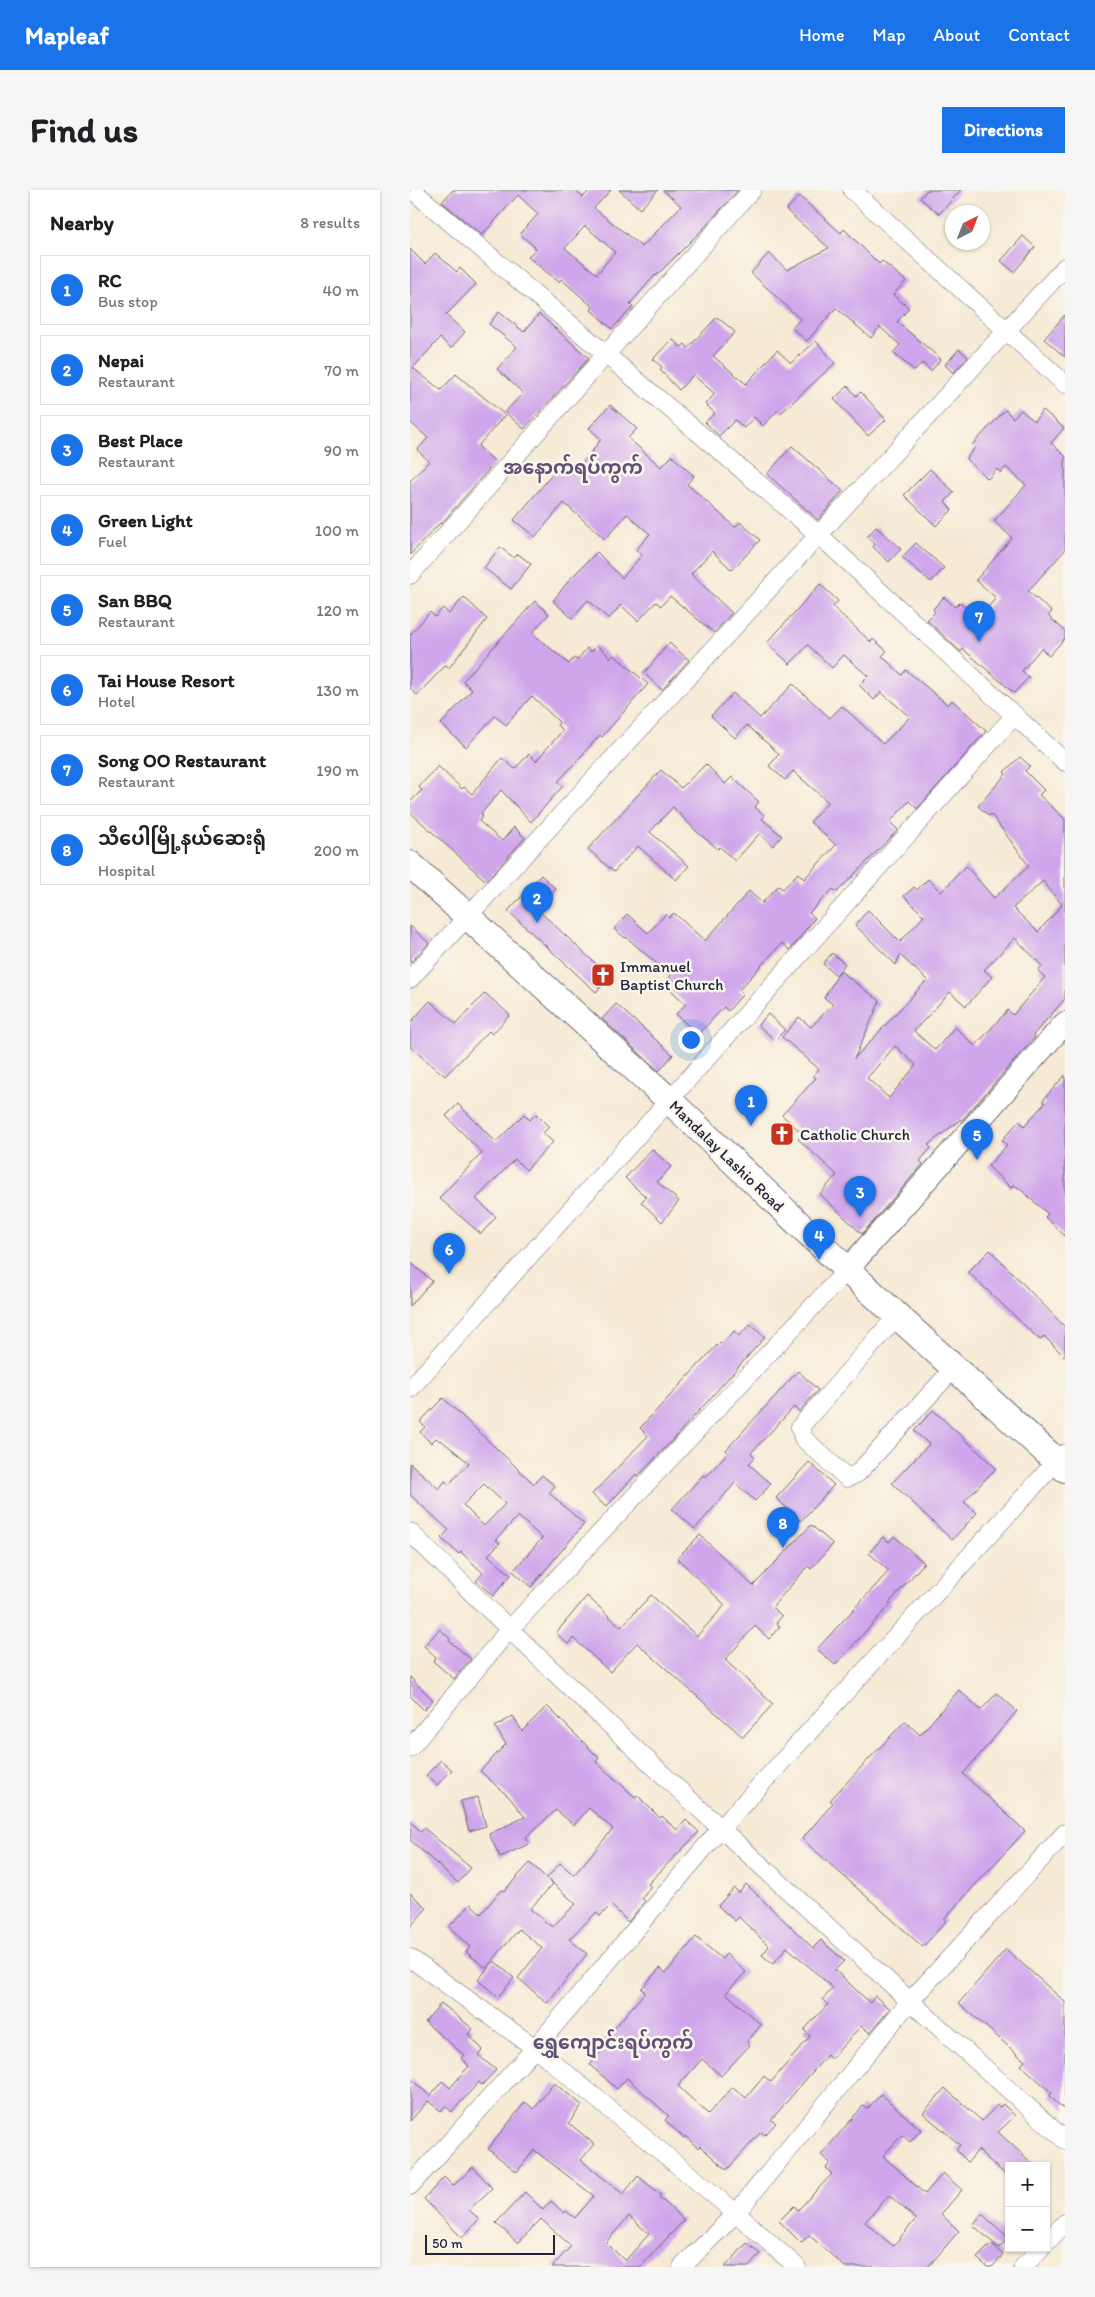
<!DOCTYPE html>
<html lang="en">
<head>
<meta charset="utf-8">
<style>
  :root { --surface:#fff; --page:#f6f6f6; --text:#202124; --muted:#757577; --line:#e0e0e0; --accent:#1a73e8 }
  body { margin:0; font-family:Itim,"Noto Sans Myanmar",sans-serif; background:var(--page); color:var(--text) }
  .controls { position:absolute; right:15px; bottom:15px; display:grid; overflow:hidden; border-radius:0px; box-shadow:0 1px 4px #0004 }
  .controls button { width:45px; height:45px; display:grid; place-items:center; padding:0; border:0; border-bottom:1px solid var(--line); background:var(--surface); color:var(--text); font:25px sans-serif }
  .compass { position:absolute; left:535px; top:15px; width:45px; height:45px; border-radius:50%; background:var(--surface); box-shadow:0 1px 4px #0004; rotate:42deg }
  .scale { position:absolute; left:15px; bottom:12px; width:130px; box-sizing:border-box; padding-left:5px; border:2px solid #22223b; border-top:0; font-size:14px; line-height:18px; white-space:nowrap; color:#22223b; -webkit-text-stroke:4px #fbf7ec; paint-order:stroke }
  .you { position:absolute; left:280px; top:849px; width:18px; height:18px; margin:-12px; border:4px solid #fff; border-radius:50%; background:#1a73e8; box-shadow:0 0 0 8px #1a73e833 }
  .badge { display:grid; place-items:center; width:32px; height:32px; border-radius:50%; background:var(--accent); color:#fff; font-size:16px; font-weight:700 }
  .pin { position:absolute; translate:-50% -41px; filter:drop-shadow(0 1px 2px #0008) }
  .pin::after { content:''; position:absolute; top:26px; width:18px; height:15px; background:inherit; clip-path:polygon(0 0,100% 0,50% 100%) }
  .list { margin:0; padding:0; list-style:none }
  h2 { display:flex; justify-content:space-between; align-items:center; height:65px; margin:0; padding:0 20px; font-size:21px }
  h2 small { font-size:16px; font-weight:400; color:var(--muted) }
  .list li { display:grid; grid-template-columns:32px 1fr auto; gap:15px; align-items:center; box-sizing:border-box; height:70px; margin:0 10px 10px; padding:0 10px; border:1px solid var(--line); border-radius:0px }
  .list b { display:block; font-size:19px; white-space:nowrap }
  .list p { margin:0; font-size:16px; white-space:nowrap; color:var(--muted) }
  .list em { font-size:16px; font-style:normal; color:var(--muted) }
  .map { position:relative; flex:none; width:655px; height:2077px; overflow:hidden; border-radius:0px }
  header { display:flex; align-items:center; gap:30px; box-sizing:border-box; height:70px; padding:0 25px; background:var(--accent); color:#fff }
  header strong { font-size:24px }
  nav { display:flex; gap:28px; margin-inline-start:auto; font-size:18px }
  .intro { display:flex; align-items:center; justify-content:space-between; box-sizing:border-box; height:120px; padding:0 30px }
  h1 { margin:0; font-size:35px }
  .button { padding:12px 22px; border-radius:0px; background:var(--accent); color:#fff; font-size:18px; font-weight:700 }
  main { display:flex; gap:30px; padding:0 30px }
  aside { flex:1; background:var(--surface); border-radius:0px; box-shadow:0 1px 4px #0004 }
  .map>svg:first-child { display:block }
  .building { fill:#cfa5eb; fill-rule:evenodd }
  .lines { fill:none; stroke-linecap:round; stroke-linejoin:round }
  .minor-casing { stroke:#6c6871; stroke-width:19 }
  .major-casing { stroke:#6c6871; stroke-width:24 }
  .highway-casing { stroke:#6c6871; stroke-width:28 }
  .minor { stroke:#fff; stroke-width:18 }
  .major { stroke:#fff; stroke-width:22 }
  .highway { stroke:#fff; stroke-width:26 }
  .labels { text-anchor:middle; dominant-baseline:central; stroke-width:5; stroke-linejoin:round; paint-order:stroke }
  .poi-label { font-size:16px; fill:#22223b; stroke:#fbf7ec; text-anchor:start }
  .street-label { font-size:16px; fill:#22223b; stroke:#fbf7ec }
  .quarter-label { font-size:19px; font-weight:bold; fill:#5f5079; stroke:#fbf7ec }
</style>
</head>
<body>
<header>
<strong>Mapleaf</strong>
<nav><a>Home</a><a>Map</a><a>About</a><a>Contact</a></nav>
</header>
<div class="intro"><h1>Find us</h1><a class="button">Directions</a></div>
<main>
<aside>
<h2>Nearby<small>8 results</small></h2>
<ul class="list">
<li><span class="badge">1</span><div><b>RC</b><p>Bus stop</p></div><em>40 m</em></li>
<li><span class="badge">2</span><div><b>Nepai</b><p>Restaurant</p></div><em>70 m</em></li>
<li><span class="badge">3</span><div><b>Best Place</b><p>Restaurant</p></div><em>90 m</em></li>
<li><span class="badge">4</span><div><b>Green Light</b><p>Fuel</p></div><em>100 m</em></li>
<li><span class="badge">5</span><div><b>San BBQ</b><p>Restaurant</p></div><em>120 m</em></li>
<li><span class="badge">6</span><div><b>Tai House Resort</b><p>Hotel</p></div><em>130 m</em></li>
<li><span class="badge">7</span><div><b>Song OO Restaurant</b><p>Restaurant</p></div><em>190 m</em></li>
<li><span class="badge">8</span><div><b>သီပေါမြို့နယ်ဆေးရုံ</b><p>Hospital</p></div><em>200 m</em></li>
</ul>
</aside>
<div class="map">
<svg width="655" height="2077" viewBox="0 0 655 2077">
  <rect width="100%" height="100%" fill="#fbf7ec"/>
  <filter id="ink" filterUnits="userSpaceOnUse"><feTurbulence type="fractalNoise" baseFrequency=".02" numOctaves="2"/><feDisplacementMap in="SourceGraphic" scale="10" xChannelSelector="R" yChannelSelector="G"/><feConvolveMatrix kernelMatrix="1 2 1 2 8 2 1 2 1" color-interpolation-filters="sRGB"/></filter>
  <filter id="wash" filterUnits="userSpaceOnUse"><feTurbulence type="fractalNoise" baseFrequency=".0096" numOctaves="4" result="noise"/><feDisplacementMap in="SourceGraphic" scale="20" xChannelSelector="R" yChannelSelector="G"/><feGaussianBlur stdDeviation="1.12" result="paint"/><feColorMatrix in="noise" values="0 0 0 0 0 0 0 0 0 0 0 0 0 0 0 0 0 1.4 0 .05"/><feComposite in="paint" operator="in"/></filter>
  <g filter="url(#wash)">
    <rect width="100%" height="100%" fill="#f6ead5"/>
    <g id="blocks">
      <path class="building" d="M43,0H165L173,7L180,0H201L184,18L232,57L271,16L253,0H328L295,37L246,86L245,85L220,114L223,117L202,139L181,120L183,117L151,89L149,92L118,67L126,58L110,44L128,24L108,5L72,45L32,12ZM175,36L205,62L187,84L155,58Z
        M209,0H248L230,19Z
        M517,0H551L529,24L510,8Z
        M389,6L431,43L434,39L469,74L472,71L496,91L483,105L499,118L487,132L531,169L521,181L512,173L505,181L483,163L490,155L470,137L461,148L426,118L397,151L382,138L390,129L341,83L359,63L377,80L419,58L376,20Z
        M613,46L625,57L604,82L591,71Z
        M0,59L15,74L25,63L47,82L50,78L66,94L36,125L55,142L41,158L30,148L3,178L31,200L46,184L95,225L68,256L85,272L31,334L30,333L0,365V291L19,271L7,260L18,248L0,232Z
        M89,122L114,142L129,124L179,168L114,239L95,222L113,203L87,179L107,157L79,134Z
        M655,125V167L634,149Z
        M307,127L325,142L303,166L336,194L367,160L381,173L406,151L425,173L371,223L368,220L353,236L344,227L334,238L325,230L309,246L295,232L305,223L295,214L305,204L283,185L269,200L250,180L252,177L243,169L262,149L271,157L275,154L278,158Z
        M549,159L558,167L543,183L535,175Z
        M438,196L446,206L451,202L476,230L458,246L424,209Z
        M200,215L227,239L218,248L251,277L262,266L284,286L277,294L325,337L330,332L350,350L322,380L302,361L281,384L322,423L304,443L260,406L251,416L246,412L228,431L211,415L199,429L178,410L162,428L143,411L160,389L187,362L212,388L232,365L226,360L240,344L217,324L195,349L154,313L125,347L104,330L151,274L162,284L181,263L191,249L179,238Z
        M595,220L603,228L611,220L624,231L633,220L654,238L641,253L655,266V360L618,401L642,422L638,426L655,441V448L639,466L631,458L612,481L619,487L604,503L553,459L551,462L517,430L525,422L523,419L534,407L545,417L550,412L568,429L586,408L566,390L602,348L584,331L616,295L596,277L591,283L587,279L578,289L556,269L565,258L562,255Z
        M382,256L433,301L408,330L357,284Z
        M520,279L544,302L535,312L542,320L526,336L494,305Z
        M466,337L491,359L479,372L463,357L465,354L457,347Z
        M506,353L534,378L521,392L492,367Z
        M90,357L104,368L108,364L121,374L101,399L74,378Z
        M410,394L428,411L423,417L461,452L463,449L477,461L472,466L492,485L496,480L538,515L542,510L576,541L507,619L499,611L480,632L488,640L427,702L423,699L399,723L405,728L380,760L372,753L329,800L333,804L318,821L314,817L288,845L266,824L276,814L254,794L261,786L216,747L215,748L204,739L217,724L238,743L256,724L259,728L264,723L295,751L339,701L352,713L368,696L373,699L388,683L394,689L426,655L400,632L418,612L383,581L375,590L359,576L369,564L337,535L325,548L301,526L323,503L350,528L383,494L420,528L432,516L473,554L500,527L471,502L464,510L449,495L458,486L434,465L422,478L398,455L380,474L357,453Z
        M54,407L77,429L39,478L36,475L7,505L0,498V445L20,422L25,427L33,418L39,424Z
        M125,411L139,424L122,443L159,474L164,468L167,470L177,458L181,462L187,455L201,468L204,465L238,494L192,547L190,545L148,592L153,596L121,632L91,600L71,624L73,626L69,631L92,651L104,637L115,648L76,691L0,622V612L12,600L9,597L28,576L52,599L54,597L62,604L92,568L105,579L119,564L126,571L153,540L147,535L149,532L122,506L96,535L85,526L56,557L31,534L62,500L53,491Z
        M259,453L279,470L252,500L234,483Z
        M610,567L620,576L615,581L634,600L629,605L655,629V809L623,845L625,847L552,930L551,929L518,955L521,958L510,971L513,974L452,1044L410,1004L427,985L388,949L393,944L372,925L406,888L403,886L409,879L372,847L389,827L401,837L423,814L414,808L430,781L470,811L444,869L517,790L490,765L486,775L445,735L458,720L490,752L514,726L494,706L504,697L507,700L518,689L531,702L556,676L584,708L619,676L581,624L579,626L568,616L596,584L594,582ZM633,691L652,715L628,742L603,718ZM605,748L632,776L628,781L635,787L603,825L598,820L565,856L545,837L525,860L504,841L540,802L556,816L582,787L574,780ZM485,856L506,875L479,908L457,888Z
        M296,574L315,594L322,587L349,612L345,617L355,626L352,629L372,646L363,656L349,644L325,671L310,657L308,659L287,642L263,617L240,642L279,676L266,690L228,656L204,682L178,659L251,580L271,598Z
        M131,685L146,699L127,719L200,787L186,802L98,721Z
        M0,736L19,753L0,773Z
        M422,763L435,774L426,785L413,774Z
        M75,803L100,825L82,844L79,841L35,886L0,857V833L20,811L46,834Z
        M206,814L263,865L249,881L192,829Z
        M358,824L375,840L365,850L348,835Z
        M655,885V1046L635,1027L638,1024L609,998L603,995L601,998L578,976L597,955L592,950L609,931L614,936L635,913L633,910Z
        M48,914L86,952L114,924L120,930L126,924L139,937L133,943L143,952L116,980L105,969L66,1009L86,1027L71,1044L29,1008L72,963L36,926Z
        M242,959L261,977L247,992L269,1011L252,1032L231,1012L236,1007L215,988Z
        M580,1060L655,1137V1167L634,1146L630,1150L558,1082Z
        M0,1072L22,1091L0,1116Z
        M340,1134L355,1147L269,1243L228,1286L226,1284L196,1317L182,1304L238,1246L230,1238L310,1152L312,1154L324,1141L329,1146Z
        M388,1181L408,1200L389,1222L384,1217L341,1263L345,1267L339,1274L361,1294L345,1311L325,1293L285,1339L262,1319L293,1285L296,1287L318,1262L316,1260Z
        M33,1208L124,1294L132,1285L145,1296L139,1303L174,1334L121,1397L103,1381L132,1348L108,1326L86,1350L90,1353L78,1365L101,1385L83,1406L66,1391L73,1383L51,1362L49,1364L31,1348L39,1340L0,1305V1273L29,1299L35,1291L39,1294L59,1273L31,1250L30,1251L26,1248L21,1253L10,1242L15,1237L10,1232ZM74,1294L95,1314L74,1336L53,1315Z
        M523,1220L586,1278L554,1312L567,1323L542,1350L482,1293L519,1254L504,1241Z
        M399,1272L424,1295L391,1331L366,1308Z
        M401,1335L423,1354L401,1379L398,1376L362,1417L372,1426L366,1433L370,1436L359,1449L345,1436L315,1470L363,1514L333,1547L227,1453L200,1482L163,1448L158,1454L146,1443L177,1406L211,1437L241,1405L287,1446L315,1415L267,1368L290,1345L343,1396Z
        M484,1346L514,1373L479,1413L481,1414L425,1475L407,1459L479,1381L459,1363L473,1347L479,1352Z
        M30,1439L40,1449L39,1451L61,1469L44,1489L23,1471L26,1467L14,1456Z
        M0,1487L23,1510L14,1520L0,1506Z
        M549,1500L571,1520L587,1503L607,1521L553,1584L615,1641L534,1729L536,1731L513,1757L392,1649L423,1613L420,1610L495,1531L510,1545Z
        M137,1516L189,1568L186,1572L225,1607L227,1605L250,1628L252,1626L267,1640L276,1630L289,1642L238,1694L241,1697L232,1708L235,1711L218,1732L201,1715L190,1726L186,1723L159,1749L177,1764L137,1813L108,1788L132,1758L109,1739L76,1778L56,1762L60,1757L39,1737L61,1714L71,1724L91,1700L94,1701L120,1673L143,1694L120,1719L142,1737L166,1714L137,1688L150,1673L164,1685L203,1639L179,1618L164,1635L146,1620L116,1647L119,1654L90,1667L79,1644L115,1627L99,1607L70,1581L96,1554L85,1537L103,1526L112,1541Z
        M31,1570L42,1580L27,1595L16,1585Z
        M68,1607L76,1636L59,1641L51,1611Z
        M0,1631L11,1642L14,1638L61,1678L48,1693L0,1650Z
        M336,1694L403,1758L411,1750L434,1771L425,1780L460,1813L465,1806L480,1819L460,1843L451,1836L421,1869L417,1865L361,1930L366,1933L355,1945L351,1942L317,1980L290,1956L288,1958L275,1946L274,1948L255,1930L259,1926L217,1888L207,1899L180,1875L199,1853L195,1849L235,1802L231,1799L250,1778L256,1783L286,1747L312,1769L316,1764L336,1782L316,1803L351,1835L337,1852L340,1855L311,1886L292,1869L268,1896L298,1924L323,1897L336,1908L354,1886L361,1892L399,1848L400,1846L394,1840L418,1814L413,1809L423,1798L377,1757L363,1774L352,1765L359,1756L329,1727L325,1731L308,1716L324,1698L329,1703Z
        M0,1703L17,1718L0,1737Z
        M596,1759L655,1812V1920L639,1906L642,1903L611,1875L615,1871L549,1813Z
        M84,1771L104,1788L88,1807L68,1790Z
        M31,1813L63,1839L58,1844L73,1860L68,1865L86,1880L72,1895L69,1892L42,1922L35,1916L31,1921L18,1911L0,1931V1888L20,1906L32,1891L40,1898L59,1876L51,1868L54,1865L15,1832Z
        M144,1893L172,1915L159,1933L184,1954L171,1970L213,2004L228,1986L251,2005L249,2007L274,2030L230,2077H142L161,2056L131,2029L108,2053L86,2033L115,2002L133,2020L141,2011L154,2023L156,2021L165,2028L184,2006L124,1960L107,1982L78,1959L115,1912L124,1919ZM219,2026L239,2044L215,2071L196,2052Z
        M535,1898L572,1931L587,1915L590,1917L593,1914L605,1926L588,1942L625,1976H599V1988L568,1960L558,1972L546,1960L550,1955L513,1923Z
        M471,1904L511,1940L500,1952L492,1945L473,1966L515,2004L533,1983L552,2000L531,2024L549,2041L518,2077H435L399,2045L391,2053L369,2031L384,2016L388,2020L422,1984L416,1978L420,1973L411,1965L453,1916L457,1919ZM479,2005L506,2029L483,2056L455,2032Z
        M63,1977L82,1998L59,2020L69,2029L52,2048L14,2009L34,1987L43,1996Z
        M572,2024L599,2048L589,2058L563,2035Z
        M337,2053L350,2064L339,2077H315Z
        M581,2054L593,2065L582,2077H577L567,2068Z"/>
    </g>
  </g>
  <g filter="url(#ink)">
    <use href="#blocks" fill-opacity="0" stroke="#6c6871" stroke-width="1"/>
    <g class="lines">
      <g class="minor-casing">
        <path id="minor" d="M442,0L655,194
          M8,5L409,345L655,572
          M0,385L342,0
          M0,789L655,77
          M487,1126L390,1237L393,1248L437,1288L448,1283L544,1178
          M0,1199L605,525
          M0,1342C212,1552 433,1752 655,1950
          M0,1558L99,1440L437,1080
          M0,1768L125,1858L326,2023L387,2077
          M0,1996L125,1858L312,1637L653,1264
          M636,2053L655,2033
          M272,2077L326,2023L500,1811L655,1643
          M613,2077L631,2058"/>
      </g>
      <g class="major-casing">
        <path id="major" d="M437,1080L655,833"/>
      </g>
      <g class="highway-casing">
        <path id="highway" d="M0,674L259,910L437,1080L655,1279"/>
      </g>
      <use href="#minor" class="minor"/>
      <use href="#major" class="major"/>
      <use href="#highway" class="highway"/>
    </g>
  </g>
  <defs>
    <g id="church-square" transform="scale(1.25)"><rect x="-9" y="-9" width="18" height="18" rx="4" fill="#c8321e" stroke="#fbf7ec"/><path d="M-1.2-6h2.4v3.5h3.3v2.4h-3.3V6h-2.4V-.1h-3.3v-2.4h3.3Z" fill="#fff"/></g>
  </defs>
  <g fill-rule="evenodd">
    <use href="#church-square" x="193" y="785"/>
    <use href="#church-square" x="372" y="944"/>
  </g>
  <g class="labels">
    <g class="poi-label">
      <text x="210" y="776">Immanuel<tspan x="210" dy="18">Baptist Church</tspan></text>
      <text x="390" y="944">Catholic Church</text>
    </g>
    <g class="street-label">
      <text transform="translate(317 966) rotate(44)">Mandalay Lashio Road</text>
    </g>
    <g class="quarter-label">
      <text x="163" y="277">အနောက်ရပ်ကွက်</text>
      <text x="203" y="1852">ရွှေကျောင်းရပ်ကွက်</text>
    </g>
  </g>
</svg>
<div class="controls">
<button>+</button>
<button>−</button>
</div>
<svg class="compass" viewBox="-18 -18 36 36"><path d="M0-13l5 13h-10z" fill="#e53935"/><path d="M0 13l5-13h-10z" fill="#757577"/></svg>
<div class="scale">50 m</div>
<div class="you"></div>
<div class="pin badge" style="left:341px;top:936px">1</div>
<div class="pin badge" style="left:127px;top:733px">2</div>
<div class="pin badge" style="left:450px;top:1027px">3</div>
<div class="pin badge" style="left:409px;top:1070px">4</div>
<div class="pin badge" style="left:567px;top:970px">5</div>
<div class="pin badge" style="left:39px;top:1084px">6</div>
<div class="pin badge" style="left:569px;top:452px">7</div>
<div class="pin badge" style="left:373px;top:1358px">8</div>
</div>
</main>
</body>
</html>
